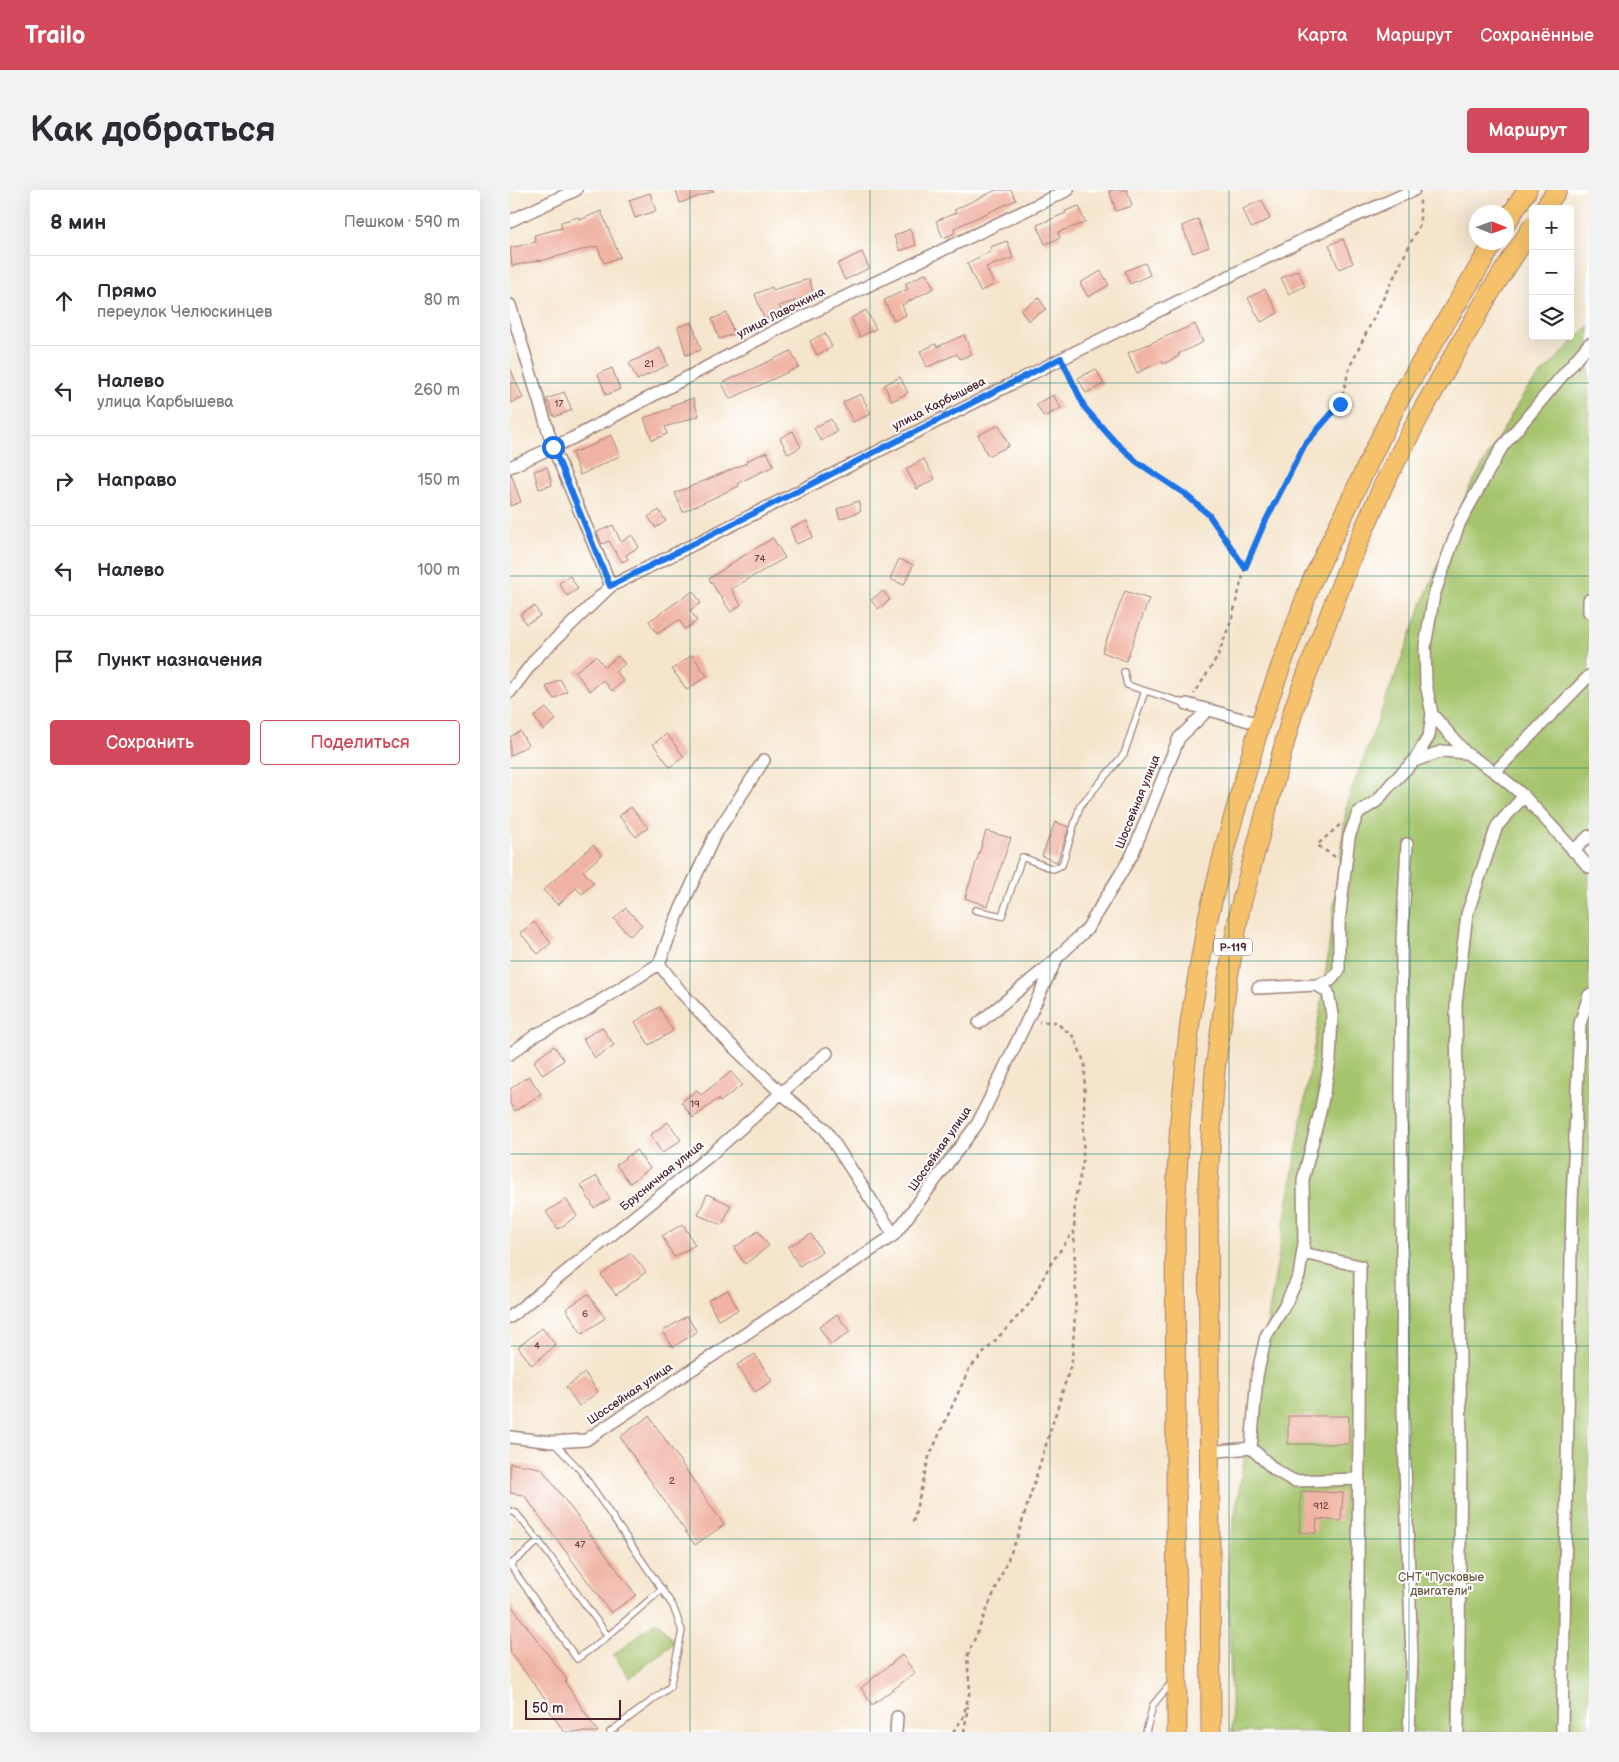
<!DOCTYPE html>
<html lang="ru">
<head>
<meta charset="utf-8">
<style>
  :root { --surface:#fff; --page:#f2f2f3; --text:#2b2b33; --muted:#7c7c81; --line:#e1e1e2; --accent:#d1495b }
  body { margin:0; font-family:"Balsamiq Sans",sans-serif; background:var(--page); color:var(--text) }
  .controls { position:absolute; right:15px; top:15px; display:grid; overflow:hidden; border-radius:5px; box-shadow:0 5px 20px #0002 }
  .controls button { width:45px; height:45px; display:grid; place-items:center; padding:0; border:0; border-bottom:1px solid var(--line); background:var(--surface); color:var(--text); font:25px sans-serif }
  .compass { position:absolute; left:959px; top:15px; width:45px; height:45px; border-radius:50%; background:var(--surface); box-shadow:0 5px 20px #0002; rotate:91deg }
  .scale { position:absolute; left:15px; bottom:12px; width:96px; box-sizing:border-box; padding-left:5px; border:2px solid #4a1f2b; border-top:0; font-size:14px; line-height:18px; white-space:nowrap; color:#4a1f2b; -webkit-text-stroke:4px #fff; paint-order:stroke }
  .stop { position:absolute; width:15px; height:15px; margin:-11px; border:4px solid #1a73e8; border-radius:50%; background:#fff }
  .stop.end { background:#1a73e8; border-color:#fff; box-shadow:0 1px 5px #0008 }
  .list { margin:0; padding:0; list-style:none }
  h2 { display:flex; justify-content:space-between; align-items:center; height:65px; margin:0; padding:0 20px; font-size:21px }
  h2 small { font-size:16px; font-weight:400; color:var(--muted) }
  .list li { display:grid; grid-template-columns:32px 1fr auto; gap:15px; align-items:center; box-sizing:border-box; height:90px; padding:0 20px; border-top:1px solid var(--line) }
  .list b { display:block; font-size:19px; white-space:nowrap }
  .list p { margin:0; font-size:16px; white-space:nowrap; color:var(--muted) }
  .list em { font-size:16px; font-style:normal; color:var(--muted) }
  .actions { display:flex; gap:10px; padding:15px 20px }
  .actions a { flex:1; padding:11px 0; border:1px solid var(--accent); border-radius:5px; text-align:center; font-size:18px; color:var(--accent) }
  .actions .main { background:var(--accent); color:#fff }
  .icon { flex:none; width:28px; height:28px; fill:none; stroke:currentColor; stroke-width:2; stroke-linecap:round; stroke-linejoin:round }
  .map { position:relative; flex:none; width:1079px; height:1542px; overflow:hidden; border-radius:5px }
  header { display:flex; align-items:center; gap:30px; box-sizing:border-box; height:70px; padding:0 25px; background:var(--accent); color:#fff }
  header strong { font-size:24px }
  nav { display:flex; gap:28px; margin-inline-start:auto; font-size:18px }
  .intro { display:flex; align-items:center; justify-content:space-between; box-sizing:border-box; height:120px; padding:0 30px }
  h1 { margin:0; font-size:35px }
  .button { padding:12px 22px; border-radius:5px; background:var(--accent); color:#fff; font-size:18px; font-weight:700 }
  main { display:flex; gap:30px; padding:0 30px }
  aside { flex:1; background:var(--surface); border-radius:5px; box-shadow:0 5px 20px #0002 }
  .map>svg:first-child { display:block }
  .green { fill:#a5c46c; stroke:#78724c }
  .building { fill:#f0b3a3 }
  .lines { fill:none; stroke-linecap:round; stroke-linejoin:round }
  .service-casing { stroke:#a0827c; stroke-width:8 }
  .minor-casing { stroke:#a0827c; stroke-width:14 }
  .trunk-casing { stroke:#a0827c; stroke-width:21 }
  .path { stroke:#a0827c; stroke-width:2.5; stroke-dasharray:4 4; stroke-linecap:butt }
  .service { stroke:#fff; stroke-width:5.5 }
  .minor { stroke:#fff; stroke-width:11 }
  .trunk { stroke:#f5c16b; stroke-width:19 }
  .route { stroke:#1a73e8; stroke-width:6 }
  .grid { fill:none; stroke:#0f766e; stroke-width:1; stroke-opacity:0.55 }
  .labels { text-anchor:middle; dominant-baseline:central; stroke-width:4; stroke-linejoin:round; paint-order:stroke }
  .number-label { font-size:10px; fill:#744449 }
  .shield { fill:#fff; stroke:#80626b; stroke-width:1 }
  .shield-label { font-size:11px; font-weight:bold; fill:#4a1f2b }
  .street-label { font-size:12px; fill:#4a1f2b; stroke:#fff }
  .park-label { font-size:12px; fill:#6a5942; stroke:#fff }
</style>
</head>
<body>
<header>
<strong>Trailo</strong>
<nav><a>Карта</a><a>Маршрут</a><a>Сохранённые</a></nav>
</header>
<div class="intro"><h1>Как добраться</h1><a class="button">Маршрут</a></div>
<main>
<aside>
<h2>8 мин<small>Пешком · 590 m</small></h2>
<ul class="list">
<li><svg class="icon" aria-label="ahead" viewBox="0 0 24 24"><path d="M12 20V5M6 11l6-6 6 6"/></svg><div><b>Прямо</b><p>переулок Челюскинцев</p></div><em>80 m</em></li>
<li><svg class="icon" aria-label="left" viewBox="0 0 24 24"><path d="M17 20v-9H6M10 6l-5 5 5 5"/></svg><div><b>Налево</b><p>улица Карбышева</p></div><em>260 m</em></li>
<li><svg class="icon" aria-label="right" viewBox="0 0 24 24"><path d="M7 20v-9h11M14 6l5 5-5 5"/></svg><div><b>Направо</b></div><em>150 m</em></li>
<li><svg class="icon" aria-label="left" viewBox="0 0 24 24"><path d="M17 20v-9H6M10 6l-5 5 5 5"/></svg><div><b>Налево</b></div><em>100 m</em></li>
<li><svg class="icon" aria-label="arrive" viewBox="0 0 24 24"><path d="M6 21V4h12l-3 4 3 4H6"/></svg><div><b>Пункт назначения</b></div></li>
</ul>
<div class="actions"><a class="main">Сохранить</a><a>Поделиться</a></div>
</aside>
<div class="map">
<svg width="1079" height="1542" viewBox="0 0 1079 1542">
  <rect width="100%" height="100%" fill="#fff"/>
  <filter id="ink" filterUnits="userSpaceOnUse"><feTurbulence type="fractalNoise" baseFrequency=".02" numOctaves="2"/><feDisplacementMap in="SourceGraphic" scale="10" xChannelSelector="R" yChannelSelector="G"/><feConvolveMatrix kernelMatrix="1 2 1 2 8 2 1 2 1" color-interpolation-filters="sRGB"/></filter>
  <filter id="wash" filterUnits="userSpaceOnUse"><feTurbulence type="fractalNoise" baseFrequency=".0096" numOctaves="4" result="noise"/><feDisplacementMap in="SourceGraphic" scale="20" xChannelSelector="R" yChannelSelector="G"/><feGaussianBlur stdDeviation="1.12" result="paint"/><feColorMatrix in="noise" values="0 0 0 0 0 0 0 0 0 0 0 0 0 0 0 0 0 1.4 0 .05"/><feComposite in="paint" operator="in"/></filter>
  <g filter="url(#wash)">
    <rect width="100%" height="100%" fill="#f5e5cc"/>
    <path class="green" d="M1079,135V1542H722L718,1365L814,797L837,612L913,412L958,300L1016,200Z
      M147,1431L164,1453L120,1488L103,1465Z"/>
    <g id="blocks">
      <path class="building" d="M166,0H203L204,1L170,13Z
        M486,0H501L506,10L444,38L445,43L433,48L426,31L446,23L444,20Z
        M599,0H617L622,16L606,21Z
        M140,3L146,21L125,28L119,10Z
        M752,10L760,29L741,38L733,19Z
        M569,16L575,33L548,42L550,48L535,54L527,35L556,23L555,21Z
        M91,21L110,67L94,73L87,56L30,71V70L2,76L0,58L26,52L24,45L52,38L51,32L69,27L70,30Z
        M688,29L699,57L683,63L672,36Z
        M400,39L406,55L390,61L384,46Z
        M833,49L843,73L829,79L819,55Z
        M497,51L503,68L476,77L484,95L470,101L457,73L482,61L480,57Z
        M352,62L359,78L335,90L327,74Z
        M635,73L640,85L620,94L615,81Z
        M788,80L795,96L779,104L771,88Z
        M591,81L599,95L578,107L570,93Z
        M416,83L424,98L392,115L396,125L384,131L374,110L398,99L395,94Z
        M299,89L304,105L269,116L272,122L254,129L245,104L262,97L263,100Z
        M755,99L768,123L751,132L738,108Z
        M529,108L536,119L518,131L511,120Z
        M356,120L366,139L350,147L341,128Z
        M217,123L224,144L209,149L202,129Z
        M182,132L191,160L176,165L168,137Z
        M685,134L693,152L668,164L669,166L653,174L652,171L627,183L618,163Z
        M315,143L322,157L307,165L300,151Z
        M454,145L462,164L450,169L447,164L417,177L410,161L426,154L427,157Z
        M150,158L158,175L127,190L119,173Z
        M281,161L289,177L220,209L212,193Z
        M0,178L13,208L0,213Z
        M102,178L110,199L96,205L88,184Z
        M586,179L594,194L576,203L568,188Z
        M390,187L398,203L382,211L374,195Z
        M54,202L62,220L44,227L37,209Z
        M351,204L361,224L343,232L333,212Z
        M543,205L551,218L534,227L526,214Z
        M183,208L189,226L155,237L157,244L142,250L134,228L162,218V215Z
        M321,229L327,242L311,251L304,238Z
        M489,235L499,256L478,266L468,245Z
        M283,241L291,257L278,264L270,248Z
        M101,245L110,266L70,285L62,263L88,253L87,252Z
        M257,262L264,276L228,293L229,296L173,322L165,303L237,273L236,271Z
        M414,269L425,289L407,299L396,279Z
        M37,277L42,295L29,299L24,281Z
        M1,284L11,312L0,316V285Z
        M348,311L351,321L330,329L327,319Z
        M149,320L156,331L146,338L138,327Z
        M297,331L303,347L286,354L280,338Z
        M103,335L111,352L122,345L129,357L116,365L118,369L112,372L99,351L92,354L87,342Z
        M263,348L275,368L221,399L231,415L221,422L199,389L225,371Z
        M389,369L403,375L394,395L380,389Z
        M60,386L68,399L57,406L49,393Z
        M183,401L191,413L180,420L187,431L175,439L169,430L147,444L139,431Z
        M373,401L380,410L368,419L361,410Z
        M615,401L639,409L616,471L592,462Z
        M25,416L30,426L16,434L10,424Z
        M182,465L197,486L177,500L162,479Z
        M86,466L95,477L108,466L115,474L106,481L114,491L102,501L93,490L80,501L65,482Z
        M50,489L57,501L44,509L36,497Z
        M36,518L46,530L33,540L24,527Z
        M10,541L18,555L0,566V547Z
        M157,544L174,567L160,577L143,554Z
        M121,617L138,638L126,647L109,626Z
        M545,632L559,637L547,672L532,666Z
        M476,641L501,648L477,716L455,708Z
        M83,655L92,665L73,681L84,693L72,704L66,698L48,715L33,700Z
        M116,718L132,735L120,746L104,729Z
        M24,732L41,753L28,764L10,743Z
        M149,817L163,841L139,855L125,832Z
        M92,837L104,855L85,868L73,849Z
        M44,856L54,870L33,885L24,871Z
        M221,882L232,895L210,912L208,909L183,928L171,912L187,900L191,905Z
        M19,886L31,904L5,921L0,914V899Z
        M158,932L171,950L152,963L140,945Z
        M126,960L140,978L120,993L106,975Z
        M87,986L100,1009L84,1018L71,995Z
        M197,1004L221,1015L212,1035L188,1025Z
        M56,1009L67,1026L48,1039L36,1022Z
        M173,1034L185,1055L164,1067L152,1046Z
        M248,1041L259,1056L235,1074L224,1058Z
        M301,1044L312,1062L289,1076L278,1057Z
        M121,1063L136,1082L106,1105L91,1085Z
        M218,1100L228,1120L208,1130L198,1110Z
        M78,1104L95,1128L72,1144L56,1119Z
        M327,1124L340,1142L321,1155L309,1137Z
        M177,1126L187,1142L163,1157L153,1141Z
        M32,1138L46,1155L22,1175L8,1157Z
        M245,1164L262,1191L245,1202L227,1175Z
        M75,1183L88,1202L69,1216L56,1197Z
        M139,1226L214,1335L185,1355L110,1247Z
        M778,1226H839V1254H778Z
        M0,1273L31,1278L126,1405L101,1423L14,1305L0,1303Z
        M791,1301L833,1303L831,1331L807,1329L806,1343L789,1342Z
        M0,1414L57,1490L55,1492L88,1542H54L37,1517L40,1515L0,1462Z
        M392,1465L405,1483L362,1515L351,1498Z"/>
    </g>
  </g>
  <g filter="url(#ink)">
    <use href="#blocks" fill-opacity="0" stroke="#a0827c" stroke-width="1"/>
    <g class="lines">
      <g class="service-casing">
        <path id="service" d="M614,482L617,495L677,514
          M465,720L492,726L512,667L543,679L552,675L570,616L614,564L635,501
          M43,1252L71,1281L163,1416L172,1441L160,1497L100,1542
          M0,1321L6,1323L31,1354L98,1446
          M0,1375L67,1469L98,1446L152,1399
          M0,1375L29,1351
          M636,1542L643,1515L662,1492"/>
      </g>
      <g class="minor-casing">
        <path id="minor" d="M0,31L66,0
          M0,115L43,257L101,396
          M1079,154L992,257L950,332L924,405L915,456L916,494L922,524L956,563L985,582L1079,486
          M0,277L63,248L272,137L558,0
          M1079,410V422
          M0,502L26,468L101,396L551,169L803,45L904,0
          M677,514L750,534
          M904,571L933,561L956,563
          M985,582L1014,606L1079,677
          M897,654L892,750L891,901L893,1221L902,1468L899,1542
          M1063,661L1079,646
          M149,774L165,731L204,647L254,570
          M748,798L807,795L821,790L829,780V732L839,647L848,623L867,611L881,594L904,571L919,546L922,524
          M469,833L543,772
          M0,864L27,844L71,823L149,774L171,802L217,851L271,903L315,939L384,1045
          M793,1063L850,1076L847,1542
          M0,1127L198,967L317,863
          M0,1247L43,1252L76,1250L384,1045L468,933L547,768L577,739L622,665L669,548L698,520
          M741,1258L765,1280L784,1291L849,1289
          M698,1262L741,1258L747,1186L756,1146L776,1113L789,1086L794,1053L793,990L811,918L820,871L822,825L818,802L807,795
          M386,1542L387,1527
          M948,1542L951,1268L946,813L957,724L987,636L1014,606
          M1052,1542L1062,1012L1070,834L1079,805"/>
      </g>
      <g class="trunk-casing">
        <path id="trunk" d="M1034,19L1047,0
          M996,33L1017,0
          M667,1542L665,1025L670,929L680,832L697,732L716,654L750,534L801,393L888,211L984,52
          M701,1542L698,993L705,879L717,794L730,718L784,518L839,374L873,296L911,223L979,104L1023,36"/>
      </g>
      <path class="path" d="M556,179L575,218L605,252L627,272L675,304L699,325L735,378L722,428L707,468L684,504
        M735,378L753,336L795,254L830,214L840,176L910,34V9
        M825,667L807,655L832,633
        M403,1332L419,1267L459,1179L520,1113L540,1075L563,1042
        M443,1542L453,1528L460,1500L457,1467L507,1348L562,1171L566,1108L564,1042L565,1010L573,971L575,874L564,847L545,832H529
        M454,1542L458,1516"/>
      <use href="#service" class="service"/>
      <use href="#minor" class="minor"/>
      <use href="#trunk" class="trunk"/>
    </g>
  </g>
  <g class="lines" filter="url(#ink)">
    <path class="route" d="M43,257L100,396L551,168L575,218L605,252L627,272L675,304L699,325L735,378L753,336L795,254L830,214"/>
  </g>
  <path class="grid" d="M180,0V1542M360,0V1542M540,0V1542M719,0V1542M899,0V1542M0,193H1079M0,386H1079M0,578H1079M0,771H1079M0,964H1079M0,1156H1079M0,1349H1079"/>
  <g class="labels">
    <g class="number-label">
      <text x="139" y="174">21</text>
      <text x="49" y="214">17</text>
      <text x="250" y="369">74</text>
      <text x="185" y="914">19</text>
      <text x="75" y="1124">6</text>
      <text x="27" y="1156">4</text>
      <text x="162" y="1291">2</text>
      <text x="811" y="1316">912</text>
      <text x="70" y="1355">47</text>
    </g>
    <rect class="shield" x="704" y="748.5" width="38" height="17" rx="4"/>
    <g class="shield-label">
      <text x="723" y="757">Р-119</text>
    </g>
    <g class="street-label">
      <text transform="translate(271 123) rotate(-27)">улица Лавочкина</text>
      <text transform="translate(429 214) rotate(-27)">улица Карбышева</text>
      <text transform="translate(628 612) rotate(-68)">Шоссейная улица</text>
      <text transform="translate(430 959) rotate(-55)">Шоссейная улица</text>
      <text transform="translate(152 986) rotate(-39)">Брусничная улица</text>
      <text transform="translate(120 1204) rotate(-34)">Шоссейная улица</text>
    </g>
    <g class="park-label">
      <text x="931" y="1387">СНТ "Пусковые<tspan x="931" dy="14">двигатели"</tspan></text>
    </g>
  </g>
</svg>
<div class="controls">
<button>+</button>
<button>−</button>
<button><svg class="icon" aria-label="layers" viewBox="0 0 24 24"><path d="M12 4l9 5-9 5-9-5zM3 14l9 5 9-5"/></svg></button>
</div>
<svg class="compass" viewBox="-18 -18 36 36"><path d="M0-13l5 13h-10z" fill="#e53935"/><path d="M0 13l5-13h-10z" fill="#7c7c81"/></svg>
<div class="scale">50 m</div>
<div class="stop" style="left:43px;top:257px"></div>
<div class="stop end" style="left:830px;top:214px"></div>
</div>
</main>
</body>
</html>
